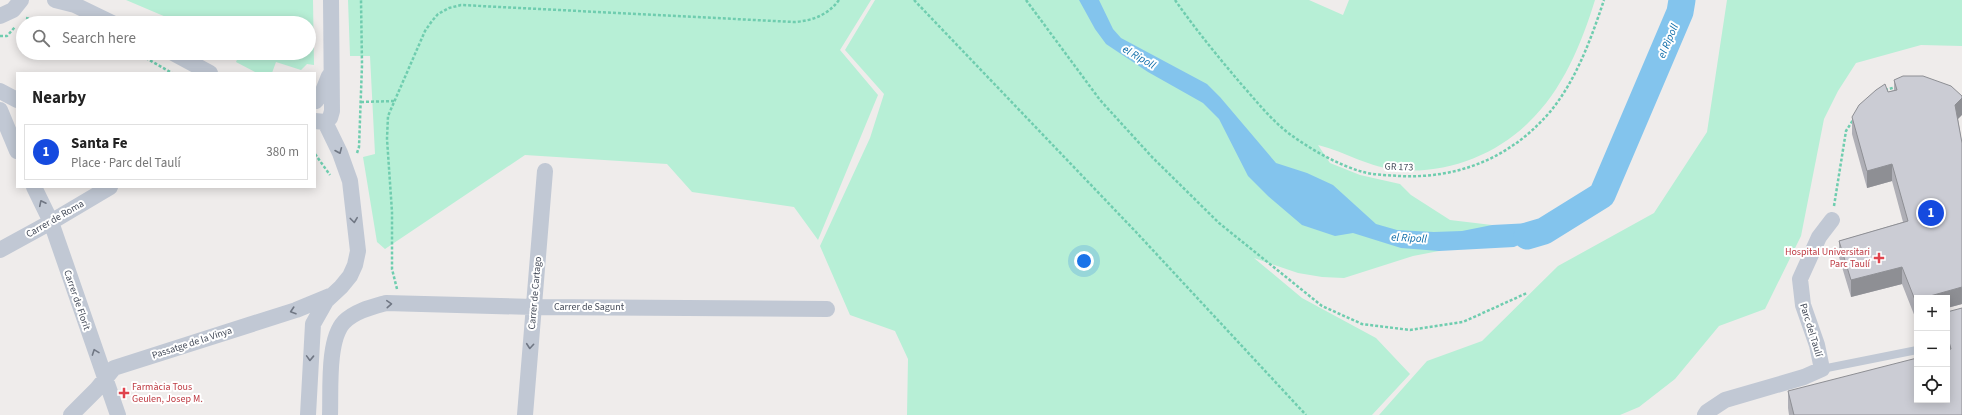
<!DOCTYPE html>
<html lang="en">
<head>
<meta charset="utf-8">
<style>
  :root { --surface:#fff; --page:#f2f2f2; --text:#222; --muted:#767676; --line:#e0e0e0; --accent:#154adf }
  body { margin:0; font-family:"Source Sans 3",sans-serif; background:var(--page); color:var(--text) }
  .controls { position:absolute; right:12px; bottom:12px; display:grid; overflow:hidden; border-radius:0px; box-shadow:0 2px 10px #0003 }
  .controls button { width:36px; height:36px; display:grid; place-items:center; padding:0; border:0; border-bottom:1px solid var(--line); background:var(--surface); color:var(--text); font:20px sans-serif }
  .you { position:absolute; left:1084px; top:261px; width:14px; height:14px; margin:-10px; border:3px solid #fff; border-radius:50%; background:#1a73e8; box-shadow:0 0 0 6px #1a73e833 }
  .badge { display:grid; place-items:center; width:26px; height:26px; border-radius:50%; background:var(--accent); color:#fff; font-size:13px; font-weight:700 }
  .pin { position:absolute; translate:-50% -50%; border:2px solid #fff; box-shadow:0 1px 4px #0006 }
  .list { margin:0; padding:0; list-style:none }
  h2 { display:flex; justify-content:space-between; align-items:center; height:52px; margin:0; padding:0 16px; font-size:17px }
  h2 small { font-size:13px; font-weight:400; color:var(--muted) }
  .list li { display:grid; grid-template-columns:26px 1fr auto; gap:12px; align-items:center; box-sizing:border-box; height:56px; margin:0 8px 8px; padding:0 8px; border:1px solid var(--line); border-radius:0px }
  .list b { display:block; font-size:15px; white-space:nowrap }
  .list p { margin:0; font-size:13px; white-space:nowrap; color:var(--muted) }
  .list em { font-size:13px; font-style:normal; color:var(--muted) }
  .icon { flex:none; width:22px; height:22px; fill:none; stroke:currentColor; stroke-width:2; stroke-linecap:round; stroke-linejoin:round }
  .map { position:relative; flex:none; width:1962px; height:415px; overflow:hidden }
  .search { position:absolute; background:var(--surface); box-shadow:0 2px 10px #0003; left:16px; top:16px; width:300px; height:44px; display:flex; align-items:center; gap:10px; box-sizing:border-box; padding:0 14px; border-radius:22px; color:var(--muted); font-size:15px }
  .panel { position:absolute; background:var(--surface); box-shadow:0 2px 10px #0003; left:16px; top:72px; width:300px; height:116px; border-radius:0px }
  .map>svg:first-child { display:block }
  .green { fill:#b7efd6 }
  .water { fill:#83c4ed }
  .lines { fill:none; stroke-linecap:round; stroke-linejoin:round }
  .river { stroke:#83c4ed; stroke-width:27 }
  .path { stroke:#6fcdaf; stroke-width:2.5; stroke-dasharray:3 2; stroke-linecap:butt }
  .lane { stroke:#c1c8d4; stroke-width:8 }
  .street { stroke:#c1c8d4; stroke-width:16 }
  .wall { fill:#afafb6 }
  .shaded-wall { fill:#8e8f94 }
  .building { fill:#cbccd4; stroke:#8e8f94 }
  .oneway { stroke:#707784 }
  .health-dot { fill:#e0444e; stroke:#fff; stroke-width:1.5 }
  .labels { text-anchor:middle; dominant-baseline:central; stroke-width:4; stroke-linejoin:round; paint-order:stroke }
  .street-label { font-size:10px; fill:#444b59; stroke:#fff }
  .health-label { font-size:10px; fill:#be3a42; stroke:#fff; text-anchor:end }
  .water-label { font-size:11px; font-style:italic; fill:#096aa7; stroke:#fff }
</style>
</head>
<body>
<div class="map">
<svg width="1962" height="415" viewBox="0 0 1962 415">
  <rect width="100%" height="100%" fill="#efeceb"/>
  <path class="green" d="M126,0H313L314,65L307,64L301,70L276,62L272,73H257L236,62L240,53H309V23H175L166,17Z
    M348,0H871L840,50L878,95L818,240L794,207L692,192L667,164L525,155L385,249L377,242L363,157L375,154L370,56H350Z
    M875,0H1309L1343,15L1349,0H1595C1582,43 1562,91 1529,122C1496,155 1446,174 1399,170C1370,168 1346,152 1318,145L1330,163L1360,175L1400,184L1411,195L1450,220L1492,225L1439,251L1413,256L1344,278L1322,277L1298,273L1254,258L1302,298L1376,338L1410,374L1372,415H907L908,359L895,331L850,315L820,246L870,138L884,94L845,50Z
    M1727,0H1962V46L1921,45L1856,63L1838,91L1824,119L1801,236L1765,309L1719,326L1675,379L1639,407L1620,415H1379L1427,361L1482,341L1558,266L1654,213L1707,132Z"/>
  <path class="water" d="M1079,0H1099L1113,29L1121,38L1207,84L1220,97L1276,163L1307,173L1333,185L1376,224L1397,230L1434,232L1462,231L1492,225L1547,222L1564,218L1542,235L1514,247L1439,251L1401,248L1353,233L1335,236L1302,225L1268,196L1248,176L1219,119L1203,103L1148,72L1106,44L1095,29Z"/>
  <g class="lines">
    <path class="river" d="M1527,236L1544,231L1602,195L1680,12L1682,0"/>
    <path class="path" d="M914,0L1136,232L1306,415
      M1026,0L1100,100L1152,157L1219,223L1322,306L1362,324L1410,330L1463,322L1527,293
      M1175,0C1196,30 1219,58 1242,85C1258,103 1272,121 1291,135C1312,150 1338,165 1363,172C1374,175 1387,175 1399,176C1458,179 1510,158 1549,113C1576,81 1591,39 1604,0
      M26,18L49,23
      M0,36H7L15,27
      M137,53L172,73
      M1885,90L1896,87
      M361,102L394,101
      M357,153L359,147L362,65L361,0
      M315,154L330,175
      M1834,206L1846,131L1853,120
      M397,289L392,269V212L387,139L388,116L425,31L432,21L438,14L449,8L461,5L794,22C812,21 828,15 839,0"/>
    <path class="lane" d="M1822,369L1917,350"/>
    <path class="street" d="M55,0L75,5L112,23
      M0,16L13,10L21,0
      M173,53L210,73
      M0,91L17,100
      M316,101L323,91L329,76
      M0,110L17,151
      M315,121L325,122L330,118L332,111L331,0
      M34,187L51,222L118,415
      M0,250L51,222L110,187
      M71,415L96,390L114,368L296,310L330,296
      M308,415L313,324L326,301L341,287L350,276L355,265L358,251L350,181L340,153L325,122
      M330,415C331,391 327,340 344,322C355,311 372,307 386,303L533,307L827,309
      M525,415L545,171
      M1705,415L1707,412L1725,400L1804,377L1822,369L1817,345L1803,305L1800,279L1819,237L1832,220"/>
  </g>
  <path class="wall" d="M1894,80L1958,119L1962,143V304L1947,308L1917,298V316L1915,317L1902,284L1851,297L1839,257V241L1903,222L1892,181L1867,188L1852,134V117L1888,92L1894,90Z
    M1947,312L1962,415H1789L1788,408V391L1947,400Z"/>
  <path class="shaded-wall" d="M1962,98V115L1955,122V105Z
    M1892,164V181L1867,188V171Z
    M1902,267V284L1851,297V280Z
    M1962,287V304L1947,308V298H1923Z
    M1915,300H1917V316L1915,317Z"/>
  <path class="building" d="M1903,76H1923L1951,86L1962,96V98L1955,105L1962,143V287L1923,298H1917V300H1915L1902,267L1851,280L1839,241L1908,221L1892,164L1867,171L1852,117L1859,105L1876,90L1885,84L1888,92L1897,90L1894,80Z
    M1962,308V415H1794L1788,391L1917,358V400H1947V350L1951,349L1947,334V312Z"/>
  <defs><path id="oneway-chevron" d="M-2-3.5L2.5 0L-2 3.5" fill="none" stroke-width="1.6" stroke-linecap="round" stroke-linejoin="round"/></defs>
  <g class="oneway">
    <use href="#oneway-chevron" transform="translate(339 151) rotate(67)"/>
    <use href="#oneway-chevron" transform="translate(42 203) rotate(-116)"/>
    <use href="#oneway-chevron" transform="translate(354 220) rotate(83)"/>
    <use href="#oneway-chevron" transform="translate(389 304) rotate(-4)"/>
    <use href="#oneway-chevron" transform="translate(293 311) rotate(162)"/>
    <use href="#oneway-chevron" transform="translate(530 346) rotate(95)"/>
    <use href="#oneway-chevron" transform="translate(95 352) rotate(-110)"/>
    <use href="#oneway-chevron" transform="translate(310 358) rotate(92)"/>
  </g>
  <g class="health-dot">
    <path d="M1877 252h4v4h4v4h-4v4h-4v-4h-4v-4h4z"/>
    <path d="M122 387h4v4h4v4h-4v4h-4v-4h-4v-4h4z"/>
  </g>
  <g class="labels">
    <g class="street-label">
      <text transform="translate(1399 167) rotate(2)">GR 173</text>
      <text transform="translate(55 219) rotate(-30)">Carrer de Roma</text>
      <text transform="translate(535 293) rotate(-85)">Carrer de Cartago</text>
      <text transform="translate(77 300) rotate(71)">Carrer de Florit</text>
      <text x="589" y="307">Carrer de Sagunt</text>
      <text transform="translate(1811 330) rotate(73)">Parc del Taulí</text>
      <text transform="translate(192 343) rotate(-18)">Passatge de la Vinya</text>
    </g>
    <g class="health-label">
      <text x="1870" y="252">Hospital Universitari<tspan x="1870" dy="12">Parc Taulí</tspan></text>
      <text x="132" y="387" text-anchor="start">Farmàcia Tous<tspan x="132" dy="12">Geulen, Josep M.</tspan></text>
    </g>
    <g class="water-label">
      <text transform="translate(1668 41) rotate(-67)">el Ripoll</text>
      <text transform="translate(1139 57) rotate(30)">el Ripoll</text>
      <text transform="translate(1409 238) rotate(3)">el Ripoll</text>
    </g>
  </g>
</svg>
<div class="controls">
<button>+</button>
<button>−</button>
<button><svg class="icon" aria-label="locate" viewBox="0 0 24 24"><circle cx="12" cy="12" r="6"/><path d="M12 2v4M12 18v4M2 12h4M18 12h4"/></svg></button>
</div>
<div class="you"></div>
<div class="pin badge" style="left:1931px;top:213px">1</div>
<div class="search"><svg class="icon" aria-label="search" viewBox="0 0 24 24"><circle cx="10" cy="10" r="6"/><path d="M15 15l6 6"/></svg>Search here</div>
<section class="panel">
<h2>Nearby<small></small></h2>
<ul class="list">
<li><span class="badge">1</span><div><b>Santa Fe</b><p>Place · Parc del Taulí</p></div><em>380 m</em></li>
</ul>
</section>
</div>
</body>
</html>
